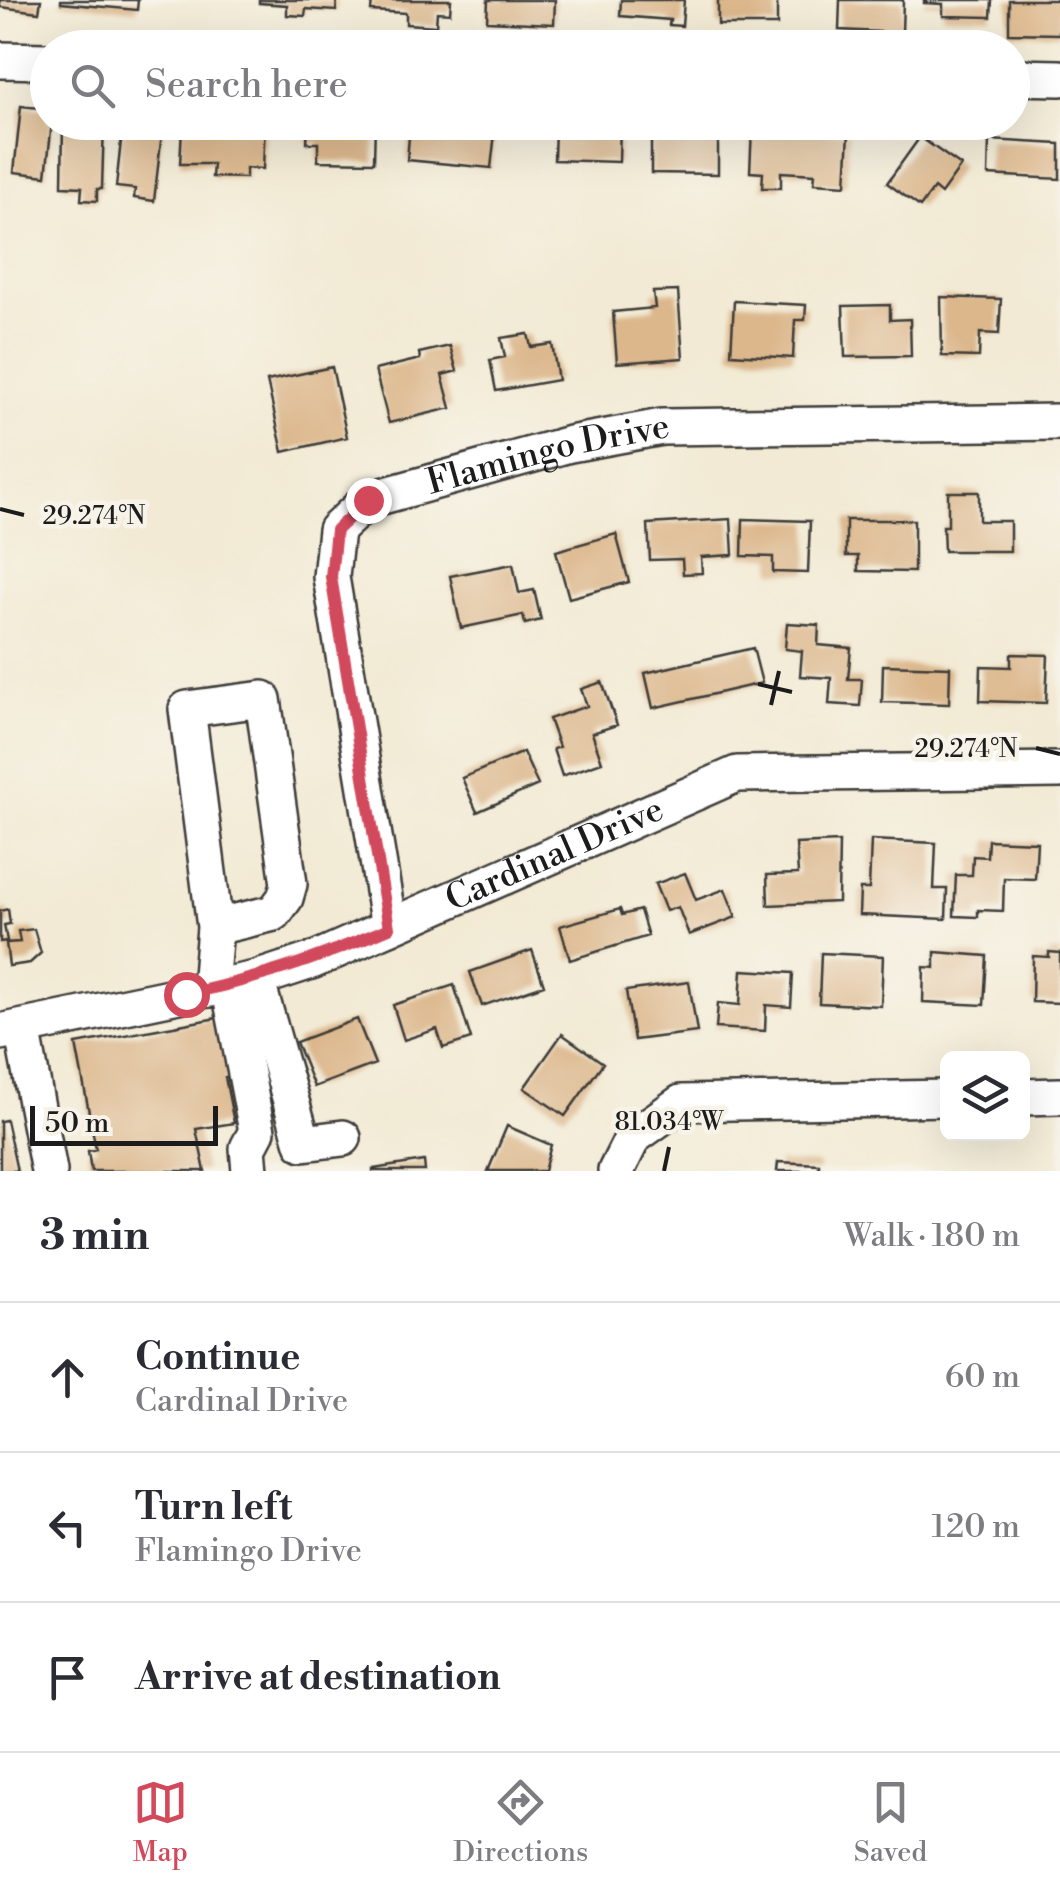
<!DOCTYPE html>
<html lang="en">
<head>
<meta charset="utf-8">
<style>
  :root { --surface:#fff; --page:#f7f7f7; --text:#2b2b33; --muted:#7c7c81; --line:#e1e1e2; --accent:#d1495b }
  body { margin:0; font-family:"Libre Bodoni",serif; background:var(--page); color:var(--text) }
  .controls { position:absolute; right:30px; bottom:30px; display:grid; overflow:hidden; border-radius:15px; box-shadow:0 10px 40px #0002 }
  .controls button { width:90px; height:90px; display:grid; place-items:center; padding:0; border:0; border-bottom:2px solid var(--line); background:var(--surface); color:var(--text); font:50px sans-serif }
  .scale { position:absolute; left:30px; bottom:25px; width:188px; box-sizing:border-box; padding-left:10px; border:5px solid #1c1c1c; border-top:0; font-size:28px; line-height:35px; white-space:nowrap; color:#1c1c1c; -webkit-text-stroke:8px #f7f3e8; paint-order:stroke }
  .stop { position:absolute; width:30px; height:30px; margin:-22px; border:8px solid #d1495b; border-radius:50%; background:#fff }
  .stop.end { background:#d1495b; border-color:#fff; box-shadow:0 2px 10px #0008 }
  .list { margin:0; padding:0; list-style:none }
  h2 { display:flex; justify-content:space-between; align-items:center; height:130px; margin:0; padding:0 40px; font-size:42px }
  h2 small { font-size:32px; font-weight:400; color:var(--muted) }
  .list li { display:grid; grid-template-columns:65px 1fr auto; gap:30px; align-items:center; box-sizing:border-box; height:150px; padding:0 40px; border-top:2px solid var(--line) }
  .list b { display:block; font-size:38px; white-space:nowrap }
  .list p { margin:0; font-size:32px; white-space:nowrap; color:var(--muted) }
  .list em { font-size:32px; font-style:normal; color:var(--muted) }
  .icon { flex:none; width:55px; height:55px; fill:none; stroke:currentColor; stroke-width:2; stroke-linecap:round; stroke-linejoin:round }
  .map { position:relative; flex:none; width:1060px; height:1171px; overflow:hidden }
  .search { position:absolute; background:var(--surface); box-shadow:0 10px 40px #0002; left:30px; right:30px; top:30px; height:110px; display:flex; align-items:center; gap:25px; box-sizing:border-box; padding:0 35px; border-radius:55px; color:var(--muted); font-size:38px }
  .sheet { height:580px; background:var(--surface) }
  nav { display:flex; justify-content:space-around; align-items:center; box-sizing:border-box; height:140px; border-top:2px solid var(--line); background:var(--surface); font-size:28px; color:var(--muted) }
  nav a { display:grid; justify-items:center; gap:5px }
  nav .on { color:var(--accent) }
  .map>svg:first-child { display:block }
  .building { fill:#dcb78c }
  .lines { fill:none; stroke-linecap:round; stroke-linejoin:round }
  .minor-casing { stroke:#3c3b38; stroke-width:40 }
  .minor { stroke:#fff; stroke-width:35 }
  .route { stroke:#d1495b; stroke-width:12 }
  .ticks { fill:none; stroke:#1c1c1c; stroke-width:4 }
  .labels { text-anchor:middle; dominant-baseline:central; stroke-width:9; stroke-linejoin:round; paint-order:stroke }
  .street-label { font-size:35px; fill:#1c1c1c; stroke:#f7f3e8 }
  .ticks-label { font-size:25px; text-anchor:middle; fill:#1c1c1c; stroke:#f7f3e8; stroke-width:9; stroke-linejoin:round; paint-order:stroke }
</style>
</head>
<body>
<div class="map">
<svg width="1060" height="1171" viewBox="0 0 1060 1171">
  <rect width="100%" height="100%" fill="#f7f3e8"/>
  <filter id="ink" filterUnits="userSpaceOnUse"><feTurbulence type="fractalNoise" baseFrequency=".01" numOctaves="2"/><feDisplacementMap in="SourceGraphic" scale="20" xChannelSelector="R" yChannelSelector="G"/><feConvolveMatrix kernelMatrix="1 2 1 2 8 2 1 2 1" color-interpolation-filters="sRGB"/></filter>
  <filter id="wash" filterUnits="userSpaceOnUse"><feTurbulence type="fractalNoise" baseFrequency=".0048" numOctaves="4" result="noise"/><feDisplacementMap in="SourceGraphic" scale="40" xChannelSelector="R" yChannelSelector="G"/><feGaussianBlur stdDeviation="2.25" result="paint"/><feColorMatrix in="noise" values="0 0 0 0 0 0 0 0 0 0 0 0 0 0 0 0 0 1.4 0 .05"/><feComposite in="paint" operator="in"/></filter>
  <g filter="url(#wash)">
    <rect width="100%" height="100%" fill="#f2ead4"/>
    <g id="blocks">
      <path class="building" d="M0,0H41L39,12L0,7Z
        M61,0H138L137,10L61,3Z
        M259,0H337L336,11L306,9L305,16L287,15V5L259,3Z
        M372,0H451L450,13L437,12L436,26L406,24V13L371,11Z
        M488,0H555L554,24L487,21Z
        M621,0H684L682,26L669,25L670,20L620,16Z
        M718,0H777V25H718Z
        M840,0H903L902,33L839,30Z
        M924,0H992L991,17L943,16V4L924,3Z
        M1009,0H1060L1059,34L1009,33Z
        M21,106L48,109V122H52L46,176L14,172Z
        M63,122H104L102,189H97V201L81,200L82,187L62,186Z
        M123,122L163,124L154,201L134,198L135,189L116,187Z
        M207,122H265L263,169L246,168V178L212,177L213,164H180L182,128H207Z
        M308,122H375L374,162L318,161V143H307Z
        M579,122H620L619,162L554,160L555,126L579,127Z
        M410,125L495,133L491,168L407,160Z
        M752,128L849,133L846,185L814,183L815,174L781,172V188H762L763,173L750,172Z
        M651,129H718V174L651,173Z
        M920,137L961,166L941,194L934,188L920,207L887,183Z
        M989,140L1060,144V179L988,175Z
        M678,291L683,358L617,363L613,312L655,308L653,292Z
        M941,297L1001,299L999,334L980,333L979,357L942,356Z
        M734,301L806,305L805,320H795L793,358L731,354Z
        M890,305V320L910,319L911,356L845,357L843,306Z
        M528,334L531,347L552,344L558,380L496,391L490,360L505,357L501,338Z
        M450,346L457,371L442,375L451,408L389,423L375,370L420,359L419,353Z
        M332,367L347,437L283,452L267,381Z
        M948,492H979V521H1010V551H944L943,526H948Z
        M731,519L733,555L701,557L702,573L683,574L682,559L650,560L648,524Z
        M743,519L810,521L808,573L773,572V557L742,556Z
        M846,520H914V572L858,571V556H846Z
        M616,534L629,582L569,598L556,551Z
        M513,564L519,593L534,590L541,620L525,624L523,615L461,628L450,576Z
        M787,623L819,625L818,645L851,648L848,679H862L860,706L829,704L831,678L800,676L802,651L785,649Z
        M753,648L762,683L653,708L645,673Z
        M1011,654L1048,655L1046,703L980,701L981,666L1011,667Z
        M883,665L950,667L949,704L882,702Z
        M602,682L617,725L592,733L602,762L562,776L553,749L559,747L549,719L587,706L581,689Z
        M523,752L538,785L477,812L462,778Z
        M871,840L936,843L934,889H947L946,919L859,915L860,889H869Z
        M988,840L1037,842L1035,879L1004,878L1003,911L978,910V917L954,916L956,875H972L973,856L987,857Z
        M839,842L838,902L768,905L767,875L798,874L796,844Z
        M685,873L696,900L725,889L736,917L689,935L678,907L666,911L655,884Z
        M8,909L10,924L4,925L7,941L0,942V911Z
        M620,909L622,915L640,910L648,936L570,960L560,926Z
        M34,929L41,953L30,963L9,966L6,943L20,942L18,931Z
        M532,950L544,985L482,1006L470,972Z
        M935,952L987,956L984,1005L923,1002L924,967L935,968Z
        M1049,952L1060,953V1003L1032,1002L1033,956L1049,957Z
        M821,953L883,956L881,1006L819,1003Z
        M742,970L793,973L791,1007L766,1005L765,1031L716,1028L718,1003L740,1005Z
        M689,982L697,1032L634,1040L626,991Z
        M454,985L471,1039L443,1048L437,1029L404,1040L393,1005Z
        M228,1016L242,1075L225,1077L234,1123L196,1129L205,1171H91L88,1151L96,1149L76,1044Z
        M357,1019L375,1064L314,1087L296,1042Z
        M562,1034L603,1063L565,1116L524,1088Z
        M6,1120L17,1171H0V1121Z
        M507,1126L551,1145L544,1171H488Z
        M424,1161L425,1171H373V1169Z
        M778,1162L819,1164V1171H777Z"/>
    </g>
  </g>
  <g filter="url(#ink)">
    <use href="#blocks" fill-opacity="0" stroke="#3c3b38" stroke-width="2.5"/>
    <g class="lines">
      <g class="minor-casing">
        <g id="minor">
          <path d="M0,60L48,61"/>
          <path d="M1012,77L1060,78"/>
          <path id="s1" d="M389,927L331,577L336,530L368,500L570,444L662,427L1060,422"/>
          <path d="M256,979L303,1143L343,1138"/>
          <path d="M229,985L257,1131L248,1148L250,1171"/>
          <path d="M210,989L215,927L187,709L263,699L289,884L285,898L274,913L215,927"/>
          <path d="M22,1028L49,1171"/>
          <path id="s2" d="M0,1032L256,979L314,960L737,774L1060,770"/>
          <path d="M1022,1097L1060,1096"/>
          <path d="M616,1171L633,1137L681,1103L948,1098"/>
        </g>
      </g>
      <use href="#minor" class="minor"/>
    </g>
  </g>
  <g class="lines" filter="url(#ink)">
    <path class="route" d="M186,994C263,978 317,959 389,928L331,577L336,530L368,500"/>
  </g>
  <path class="ticks" d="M0,509L24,515M758,684L792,692M771,705L779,671M1036,748L1060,754M664,1171L669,1147"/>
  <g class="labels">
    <g class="street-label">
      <text stroke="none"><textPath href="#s1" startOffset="632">Flamingo Drive</textPath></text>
      <text stroke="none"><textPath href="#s2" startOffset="585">Cardinal Drive</textPath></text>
    </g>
  </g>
  <g class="ticks-label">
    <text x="94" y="524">29.274°N</text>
    <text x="966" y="757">29.274°N</text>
    <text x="669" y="1130">81.034°W</text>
  </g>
</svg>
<div class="controls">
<button><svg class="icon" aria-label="layers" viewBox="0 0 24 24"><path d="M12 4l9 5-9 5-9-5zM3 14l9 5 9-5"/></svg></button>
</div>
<div class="scale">50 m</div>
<div class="stop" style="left:186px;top:994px"></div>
<div class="stop end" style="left:368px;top:500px"></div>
<div class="search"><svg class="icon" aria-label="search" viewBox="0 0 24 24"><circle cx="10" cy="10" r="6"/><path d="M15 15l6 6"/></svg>Search here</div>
</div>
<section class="sheet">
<h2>3 min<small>Walk · 180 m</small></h2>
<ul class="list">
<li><svg class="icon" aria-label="ahead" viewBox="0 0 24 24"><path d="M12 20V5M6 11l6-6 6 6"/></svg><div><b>Continue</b><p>Cardinal Drive</p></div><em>60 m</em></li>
<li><svg class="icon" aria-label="left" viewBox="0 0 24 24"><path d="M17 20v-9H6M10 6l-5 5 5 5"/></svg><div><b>Turn left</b><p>Flamingo Drive</p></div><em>120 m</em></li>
<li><svg class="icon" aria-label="arrive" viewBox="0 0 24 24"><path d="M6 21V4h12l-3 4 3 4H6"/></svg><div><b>Arrive at destination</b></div></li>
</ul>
</section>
<nav>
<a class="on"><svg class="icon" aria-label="map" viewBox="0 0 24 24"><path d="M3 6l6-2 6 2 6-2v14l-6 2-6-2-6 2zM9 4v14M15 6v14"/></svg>Map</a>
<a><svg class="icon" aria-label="directions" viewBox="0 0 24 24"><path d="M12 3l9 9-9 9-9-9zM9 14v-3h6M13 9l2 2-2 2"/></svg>Directions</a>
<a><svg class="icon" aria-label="saved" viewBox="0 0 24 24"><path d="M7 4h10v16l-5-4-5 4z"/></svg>Saved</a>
</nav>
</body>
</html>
